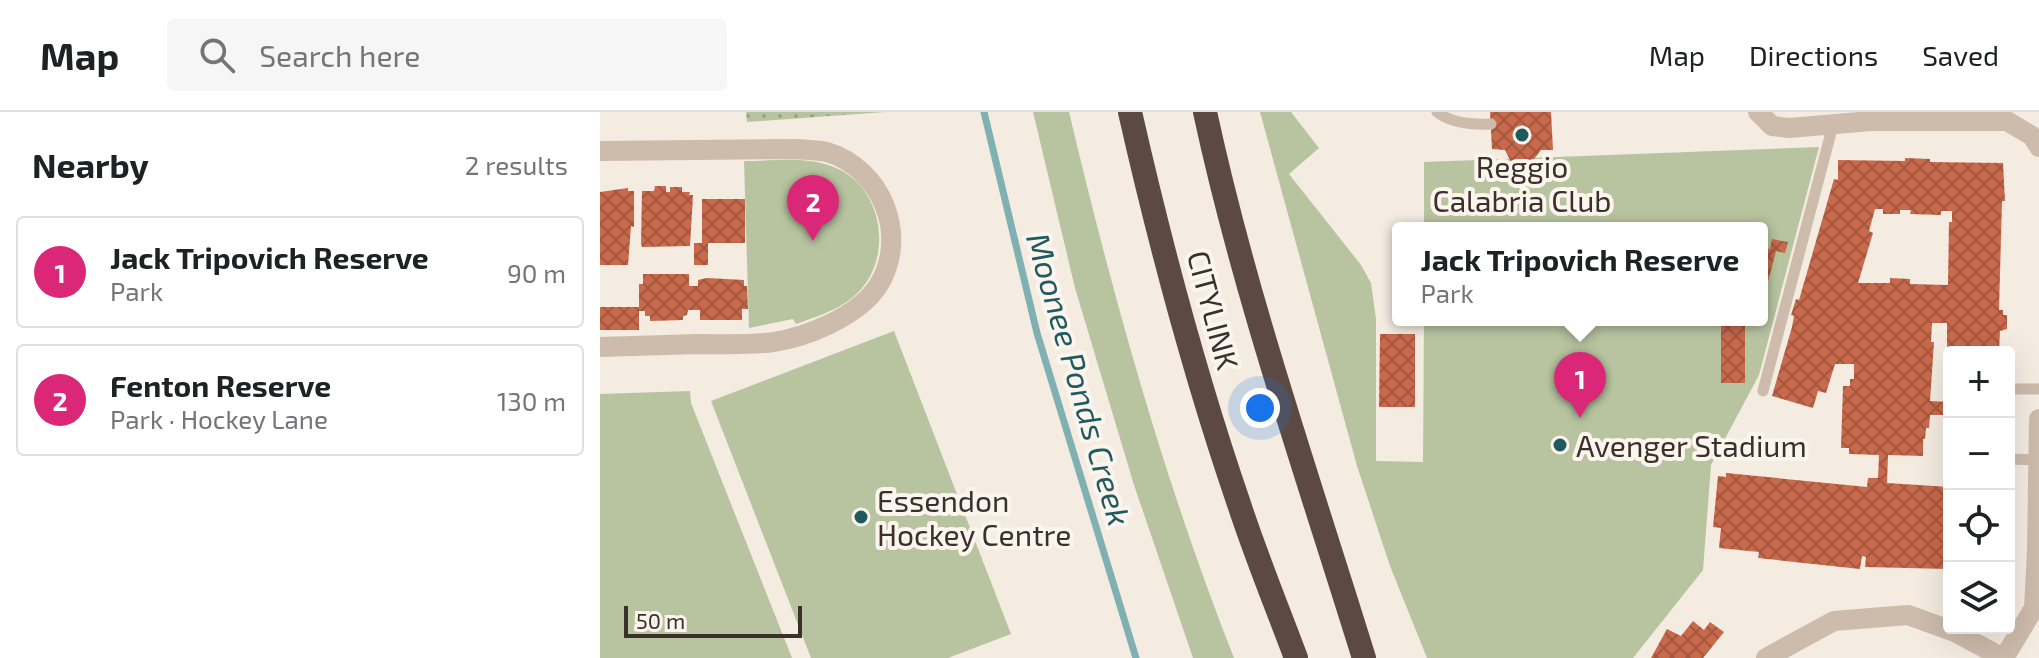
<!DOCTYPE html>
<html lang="en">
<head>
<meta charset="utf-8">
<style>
  :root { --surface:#fff; --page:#f6f6f6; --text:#202124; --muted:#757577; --line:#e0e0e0; --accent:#db2777 }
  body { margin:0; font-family:"Exo 2",sans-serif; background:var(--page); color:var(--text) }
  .controls { position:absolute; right:24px; bottom:24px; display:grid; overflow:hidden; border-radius:8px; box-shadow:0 8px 32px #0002 }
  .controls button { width:72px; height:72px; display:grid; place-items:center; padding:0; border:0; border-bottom:2px solid var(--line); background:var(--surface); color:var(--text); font:40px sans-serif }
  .scale { position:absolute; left:24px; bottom:20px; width:178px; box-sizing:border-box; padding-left:8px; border:4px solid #3b302b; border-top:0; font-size:22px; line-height:28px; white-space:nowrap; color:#3b302b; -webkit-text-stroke:6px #fbf5ee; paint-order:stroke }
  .you { position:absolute; left:660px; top:296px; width:28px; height:28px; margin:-20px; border:6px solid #fff; border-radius:50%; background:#1a73e8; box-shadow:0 0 0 12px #1a73e833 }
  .badge { display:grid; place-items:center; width:52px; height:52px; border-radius:50%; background:var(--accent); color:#fff; font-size:26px; font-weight:700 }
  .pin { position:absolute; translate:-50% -66px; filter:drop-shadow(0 2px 4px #0008) }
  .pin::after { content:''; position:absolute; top:42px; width:28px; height:24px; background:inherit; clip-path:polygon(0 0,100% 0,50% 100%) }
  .popup { position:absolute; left:792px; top:110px; width:376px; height:104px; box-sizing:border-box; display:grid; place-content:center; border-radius:8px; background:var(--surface); filter:drop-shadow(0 2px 6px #0005); font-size:26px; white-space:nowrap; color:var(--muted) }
  .popup b { font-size:30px; color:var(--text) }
  .popup::after { content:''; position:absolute; left:50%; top:100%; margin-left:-16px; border:16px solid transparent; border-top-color:var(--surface) }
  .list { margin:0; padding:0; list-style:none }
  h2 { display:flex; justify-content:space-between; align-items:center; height:104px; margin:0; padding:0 32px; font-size:34px }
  h2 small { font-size:26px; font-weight:400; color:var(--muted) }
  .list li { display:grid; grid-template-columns:52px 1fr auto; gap:24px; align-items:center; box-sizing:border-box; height:112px; margin:0 16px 16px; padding:0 16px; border:2px solid var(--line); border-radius:8px }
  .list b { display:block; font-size:30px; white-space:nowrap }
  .list p { margin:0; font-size:26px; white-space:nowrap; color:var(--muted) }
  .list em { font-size:26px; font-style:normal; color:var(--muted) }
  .icon { flex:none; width:44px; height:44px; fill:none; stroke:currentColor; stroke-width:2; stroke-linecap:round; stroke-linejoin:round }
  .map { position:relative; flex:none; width:1439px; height:546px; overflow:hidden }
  header { display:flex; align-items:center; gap:48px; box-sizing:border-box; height:112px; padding:0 40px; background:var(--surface); border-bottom:2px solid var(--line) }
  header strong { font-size:38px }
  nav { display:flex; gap:44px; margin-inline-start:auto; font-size:28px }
  .search { width:560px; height:72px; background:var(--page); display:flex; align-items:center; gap:20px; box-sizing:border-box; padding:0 28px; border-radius:8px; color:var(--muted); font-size:30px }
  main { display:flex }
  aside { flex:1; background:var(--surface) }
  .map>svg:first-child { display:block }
  .green { fill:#b8c4a0 }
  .garden { fill:url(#garden-dots) }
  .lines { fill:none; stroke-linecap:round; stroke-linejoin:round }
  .stream { stroke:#7fb0b2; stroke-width:7 }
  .building { fill:url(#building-cross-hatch); fill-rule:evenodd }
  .service { stroke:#cdbbac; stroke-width:11 }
  .minor { stroke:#cdbbac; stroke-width:20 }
  .motorway { stroke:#5c4a42; stroke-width:24 }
  .poi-dot { fill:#1f5a5e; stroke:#fbf5ee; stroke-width:3 }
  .labels { text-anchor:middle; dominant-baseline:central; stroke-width:8; stroke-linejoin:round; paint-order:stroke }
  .poi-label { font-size:30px; fill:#3b302b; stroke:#fbf5ee; text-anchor:start }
  .street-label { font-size:30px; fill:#3b302b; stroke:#fbf5ee }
  .water-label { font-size:32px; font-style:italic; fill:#1f5a5e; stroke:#fbf5ee }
</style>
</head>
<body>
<header>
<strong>Map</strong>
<div class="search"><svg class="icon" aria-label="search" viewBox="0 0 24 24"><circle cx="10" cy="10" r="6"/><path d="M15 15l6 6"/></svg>Search here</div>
<nav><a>Map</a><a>Directions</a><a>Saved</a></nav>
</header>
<main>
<aside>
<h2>Nearby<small>2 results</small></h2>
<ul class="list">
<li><span class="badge">1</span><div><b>Jack Tripovich Reserve</b><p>Park</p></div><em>90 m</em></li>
<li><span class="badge">2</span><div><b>Fenton Reserve</b><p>Park · Hockey Lane</p></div><em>130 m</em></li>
</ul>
</aside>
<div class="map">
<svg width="1439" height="546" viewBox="0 0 1439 546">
  <defs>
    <pattern id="garden-dots" width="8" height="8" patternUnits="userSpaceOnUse" patternTransform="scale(2)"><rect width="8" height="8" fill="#b8c4a0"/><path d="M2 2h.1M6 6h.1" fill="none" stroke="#97a083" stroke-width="1.8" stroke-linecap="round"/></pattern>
    <pattern id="building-cross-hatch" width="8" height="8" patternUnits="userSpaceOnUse" patternTransform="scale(2)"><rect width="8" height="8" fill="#c8694b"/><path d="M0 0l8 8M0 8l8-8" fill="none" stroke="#a4573f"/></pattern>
  </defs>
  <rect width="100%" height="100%" fill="#f4ebe1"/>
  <path class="green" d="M433,0H469C513,185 564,369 634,546H593L534,373L475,176Z
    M660,0H691L719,36L689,62L761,153L771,171L776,207V349L823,350L824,208H1162V116H824V50L1219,35L1159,263L1111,353L1103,458L1033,546H827L790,454L757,354Z
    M144,49C173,49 204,44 231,54C285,72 296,151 252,186C236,199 215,205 196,212L193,207L149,216Z
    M294,219L411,522L348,546H211L111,289Z
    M90,279L91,291L192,546H0V282Z"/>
  <path class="garden" d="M146,0H285L147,10Z"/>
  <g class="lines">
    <path class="stream" d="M384,0L437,221L536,546"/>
  </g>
  <path class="building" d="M890,0H951L953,38H941L931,51L922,53L911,50L905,38L892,37Z
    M1305,46L1330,47V50L1403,51L1405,89H1402L1399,198H1403V203H1407V217L1400,219L1399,240H1347V211H1332L1331,230H1334L1330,289L1349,290V310L1343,309L1345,303H1330L1329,316H1326L1325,327H1323V344L1288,343L1287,371L1349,375V457L1265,455L1266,445L1262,444L1260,457L1158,446L1159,440L1119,436L1121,416L1113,415L1118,364L1126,365V361L1267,375L1268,366H1278L1279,343L1249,342V336H1241L1243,274H1250V267H1254V252H1235L1226,281L1218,279L1213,296L1172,284L1192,215L1194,204L1191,203L1196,187L1199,188L1234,67L1238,68V48L1305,49ZM1275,97H1283V102H1300V98H1311L1310,102L1341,103V99H1352V110H1349L1348,173L1310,172V167L1290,166V171H1258L1273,121L1269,119Z
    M55,74H66V80H70V75H82V80H90L89,83H93L90,134L42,135L41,132L42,79H54Z
    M28,76V79H34V115L31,114L28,153H0V80Z
    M102,87H145V131H108V153H94V131H102Z
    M1172,127L1188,130L1185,141L1176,139L1162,193V147L1165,136L1170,137Z
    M43,162H89V174H98V168L107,166L144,168V174H147L148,197H142V208H100V198H88L87,203L83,204V208L50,209V204H45V199H39V218H0V195H39V172H43Z
    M1121,208H1145V271H1121Z
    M780,222H815V295H779Z
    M1093,509L1104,518L1110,510L1124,520L1103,546H1051L1067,517L1081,524Z"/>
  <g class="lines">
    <path class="service" d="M837,0C851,11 873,13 891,12
      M1409,277H1439
      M1163,279L1233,13
      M1409,347L1438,348"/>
    <path class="minor" d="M1158,0L1172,14L1189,16L1271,9H1407L1432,24L1439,35
      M0,39L196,37C206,38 217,38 227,40C283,57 309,125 278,174C267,191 248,203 230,212C180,236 151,232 98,232C66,233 33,234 0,235
      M1166,546L1234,509L1308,503L1355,520L1403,546
      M1404,546L1434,496L1437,439L1439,307"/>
    <path class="motorway" d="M530,0C560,132 595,264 639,392C656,444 677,495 696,546
      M605,0C645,185 708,365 764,546"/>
  </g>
  <g class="poi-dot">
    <circle cx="922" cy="23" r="8"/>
    <circle cx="960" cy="333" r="8"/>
    <circle cx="261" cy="405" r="8"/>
  </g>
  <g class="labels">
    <g class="poi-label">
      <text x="922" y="54" text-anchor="middle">Reggio<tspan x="922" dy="34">Calabria Club</tspan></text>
      <text x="976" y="333">Avenger Stadium</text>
      <text x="277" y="388">Essendon<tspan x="277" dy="34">Hockey Centre</tspan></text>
    </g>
    <g class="street-label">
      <text transform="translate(614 198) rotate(75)">CITYLINK</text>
    </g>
    <g class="water-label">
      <text transform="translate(480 267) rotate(74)">Moonee Ponds Creek</text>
    </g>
  </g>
</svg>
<div class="controls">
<button>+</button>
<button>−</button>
<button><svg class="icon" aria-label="locate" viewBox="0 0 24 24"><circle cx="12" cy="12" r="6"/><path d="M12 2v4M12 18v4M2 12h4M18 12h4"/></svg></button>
<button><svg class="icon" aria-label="layers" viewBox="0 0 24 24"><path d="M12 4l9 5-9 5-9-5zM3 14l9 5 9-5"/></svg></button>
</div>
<div class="scale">50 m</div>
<div class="you"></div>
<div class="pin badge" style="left:980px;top:306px">1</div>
<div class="popup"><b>Jack Tripovich Reserve</b>Park</div>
<div class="pin badge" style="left:213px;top:129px">2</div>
</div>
</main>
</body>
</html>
